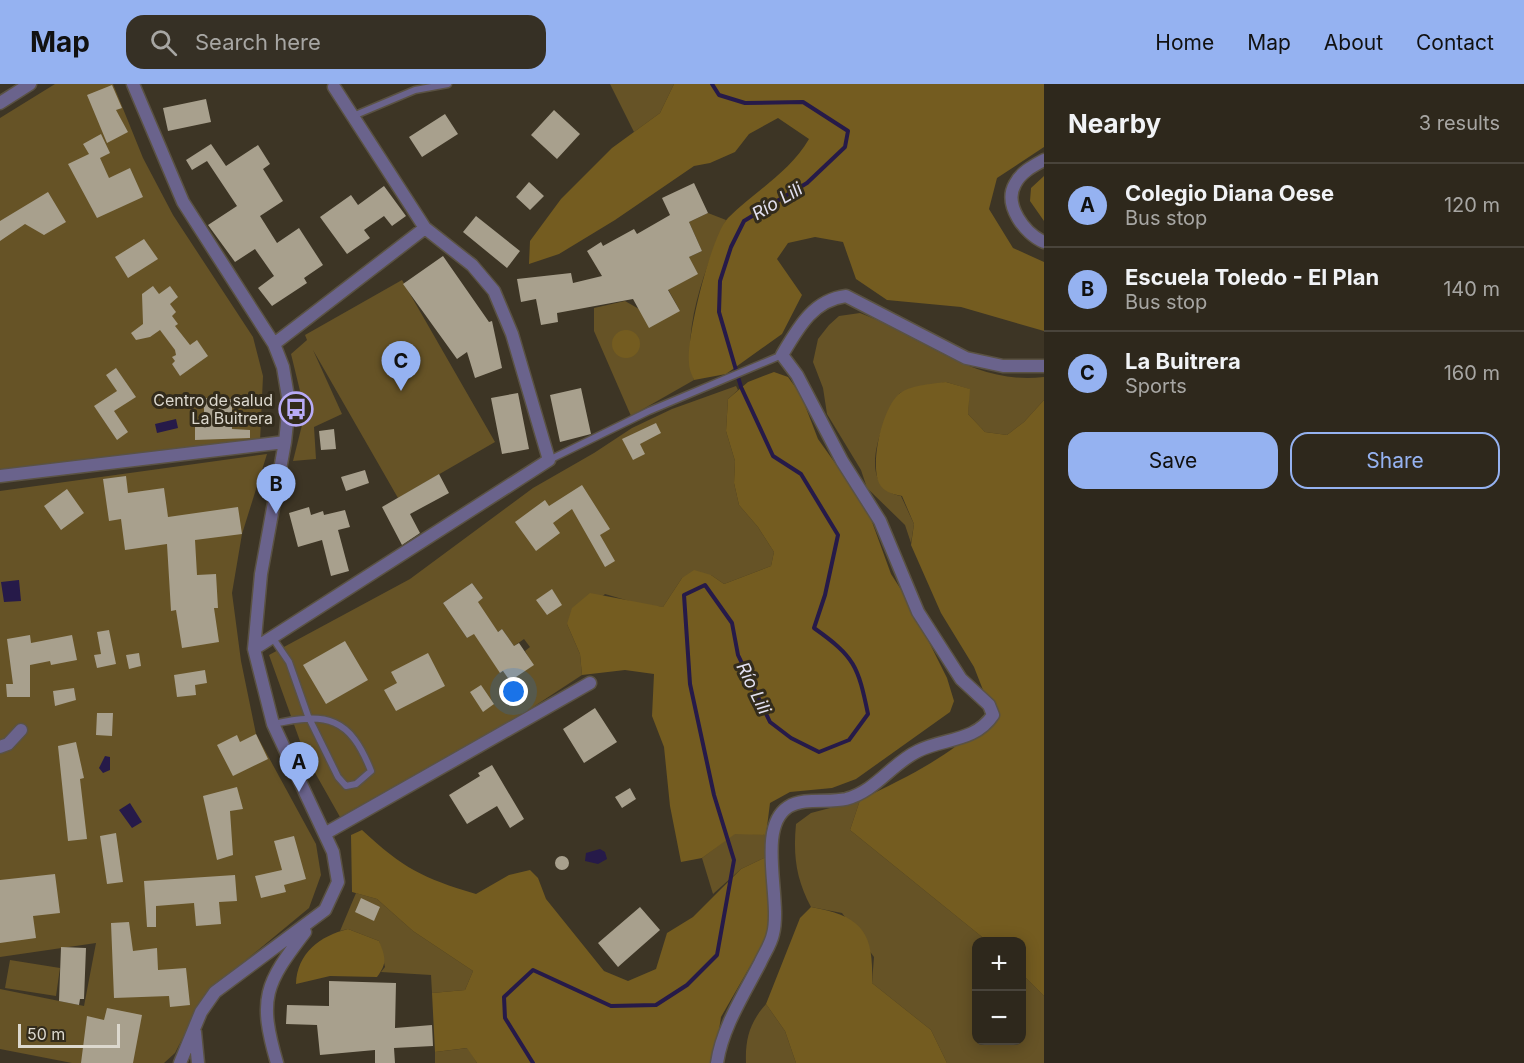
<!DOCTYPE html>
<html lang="en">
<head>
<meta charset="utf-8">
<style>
  :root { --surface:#2e281c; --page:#363025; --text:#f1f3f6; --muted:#a7a6a3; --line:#49443b; --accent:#95b2f1 }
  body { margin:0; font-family:Inter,sans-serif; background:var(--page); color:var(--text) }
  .controls { position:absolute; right:18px; bottom:18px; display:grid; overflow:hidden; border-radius:12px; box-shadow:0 3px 15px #0003 }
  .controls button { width:54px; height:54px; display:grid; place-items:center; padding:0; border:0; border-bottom:2px solid var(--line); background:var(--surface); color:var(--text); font:30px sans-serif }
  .scale { position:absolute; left:18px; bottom:15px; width:102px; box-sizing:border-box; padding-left:6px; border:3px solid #dcd8ce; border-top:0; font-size:16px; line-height:21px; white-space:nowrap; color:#dcd8ce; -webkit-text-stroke:4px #322b1c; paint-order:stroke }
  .you { position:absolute; left:514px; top:608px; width:21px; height:21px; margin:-15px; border:4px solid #fff; border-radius:50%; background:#1a73e8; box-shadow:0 0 0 9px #1a73e833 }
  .badge { display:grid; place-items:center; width:39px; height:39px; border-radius:50%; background:var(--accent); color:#111; font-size:20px; font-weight:700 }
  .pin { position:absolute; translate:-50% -50px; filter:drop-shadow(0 2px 3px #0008) }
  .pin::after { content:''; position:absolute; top:32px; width:21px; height:18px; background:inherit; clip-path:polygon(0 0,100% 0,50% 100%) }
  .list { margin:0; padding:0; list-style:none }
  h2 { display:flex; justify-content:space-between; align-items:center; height:78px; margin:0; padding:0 24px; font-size:26px }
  h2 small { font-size:20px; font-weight:400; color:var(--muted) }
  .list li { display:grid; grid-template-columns:39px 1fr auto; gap:18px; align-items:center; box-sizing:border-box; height:84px; padding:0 24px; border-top:2px solid var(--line) }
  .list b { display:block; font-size:22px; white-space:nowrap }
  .list p { margin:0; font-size:20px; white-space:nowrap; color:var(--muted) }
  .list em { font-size:20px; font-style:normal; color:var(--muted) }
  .actions { display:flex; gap:12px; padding:18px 24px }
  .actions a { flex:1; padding:14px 0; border:2px solid var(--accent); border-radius:18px; text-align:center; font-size:21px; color:var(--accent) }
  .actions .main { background:var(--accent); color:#111 }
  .icon { flex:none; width:33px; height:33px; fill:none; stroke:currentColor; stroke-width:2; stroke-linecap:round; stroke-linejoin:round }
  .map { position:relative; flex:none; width:1044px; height:979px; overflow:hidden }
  header { display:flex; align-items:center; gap:36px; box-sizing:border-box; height:84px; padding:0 30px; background:var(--accent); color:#111 }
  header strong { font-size:28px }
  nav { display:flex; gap:33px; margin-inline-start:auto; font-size:21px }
  .search { width:420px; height:54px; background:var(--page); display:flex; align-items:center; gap:15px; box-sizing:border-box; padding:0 21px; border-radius:18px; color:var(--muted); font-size:22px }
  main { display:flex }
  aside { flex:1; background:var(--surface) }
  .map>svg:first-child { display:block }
  .green { fill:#665326; fill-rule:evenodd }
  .forest { fill:#745c20 }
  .water { fill:#261a49 }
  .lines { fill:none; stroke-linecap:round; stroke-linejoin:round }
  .stream { stroke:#261a49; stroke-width:4 }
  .building { fill:#a8a08d }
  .service-casing { stroke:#5a5243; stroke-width:9 }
  .minor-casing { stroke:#5a5243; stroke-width:15 }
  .service { stroke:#6a638c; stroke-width:6 }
  .minor { stroke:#6a638c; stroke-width:12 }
  .labels { text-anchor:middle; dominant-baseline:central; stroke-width:6; stroke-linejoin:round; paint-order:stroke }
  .poi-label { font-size:16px; fill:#dcd8ce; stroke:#322b1c; text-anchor:end }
  .water-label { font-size:18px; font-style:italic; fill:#e2e0f1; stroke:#322b1c }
</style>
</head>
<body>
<header>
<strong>Map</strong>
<div class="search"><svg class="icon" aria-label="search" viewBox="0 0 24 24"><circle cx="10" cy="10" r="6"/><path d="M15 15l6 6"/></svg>Search here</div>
<nav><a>Home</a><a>Map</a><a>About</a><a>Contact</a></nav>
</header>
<main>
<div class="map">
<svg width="1044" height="979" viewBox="0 0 1044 979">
  <rect width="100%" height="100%" fill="#3d3525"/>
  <path class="green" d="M55,0H113L143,74L173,131L253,253L263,292L260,358L0,386V34Z
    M610,0H674L660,29L634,48Z
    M708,129L726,136C706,182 680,247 694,296L631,332L594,247V224L625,217L639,225L680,227L652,176L683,159L689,173L702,167L689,138Z
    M402,196L495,358L398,414L313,266L342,330L314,343L316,375L293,377L303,337L301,311L291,270L307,256L305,251Z
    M860,229C922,252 974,302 1044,293V316L1024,338L1007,351L985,348L968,330L969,305L946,298L900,309C883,335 853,402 901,412L914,440L911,459L905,441L867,404L861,386L827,330L823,304L813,278L818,255L829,241L839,232Z
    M736,302L738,306L728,315L726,347L735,377L734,399L739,421L758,443L774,468L771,482L724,500L711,491L682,494L663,523L643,521L605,510L567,540L580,570L582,591L527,627L340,733L305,671L269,571L410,495L533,404L594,369L632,344L672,325ZM472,499L483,514L469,524L491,538L467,554L443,519ZM502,545L514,562L524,555L530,563L525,567L533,581L500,588L481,560Z
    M267,370L242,450L232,509L241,577L256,650L316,760L321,791L309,824L205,910L175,969L164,979H72L0,965V905L84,922L96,859L0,873V407Z
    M860,716L850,746L987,857L976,858V956H1022V890L1044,912V979H947L931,946L872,899L874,873L842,829L811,823C796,795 793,771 796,740L811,729Z
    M735,749L766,751L768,772L741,785L713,810L702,774Z
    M356,809L377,815L413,847L473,887L465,906L432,909L431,891L381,888L385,883L379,857L348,845L340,847Z
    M10,876L60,884L56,912L5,904Z
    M766,920L785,947L796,979H746C745,955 750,938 766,920Z
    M468,964L477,979H435V968Z"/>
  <path class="forest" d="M674,0H1044V63L997,94L989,125L1013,164L1044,178V247L961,223L887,216L856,195L843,158L815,153L788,159L777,175L802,211L782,250L726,290L694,296C692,291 689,285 689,279C686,254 711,152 728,134C755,107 789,89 809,55L778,34L749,50L735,68L710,79L694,82L615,136L559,170L529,180L530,157L561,115L612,64L660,29Z
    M1044,92V137L1030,117L1031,104Z
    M612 260a14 14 0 1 1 28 0a14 14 0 1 1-28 0Z
    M774,288L788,293L801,311L818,355L867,424L891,490L909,518L947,594L954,617L950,628L856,695L832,704L790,708L770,719L766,751L735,750L702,774L681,778L670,722L664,663L652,632L654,590L625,586L582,591L580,570L567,540L572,524L590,509L663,523L682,494L694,486L711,491L724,500L771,482L774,468L758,443L739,421L734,399L735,377L726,347L728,315L748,298Z
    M946,298L970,305L968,330L985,348L1007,351L1024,338L1044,316V912L1022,890V858L987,857L850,746L860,716C908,692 949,674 987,635L983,606L974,583L941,529L911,461L914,440L902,412C893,410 883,408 879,399C870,379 882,326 898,311C908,301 932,300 946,298Z
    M362,746C403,784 422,794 476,810L509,791L530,786L538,794L546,815L604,887L628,897L656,885L667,849L693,833L741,785L768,772L773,820L768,851L721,933L714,979H477L467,964L435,968L432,909L465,906L473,887L413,847L377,815L352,808L351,751Z
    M811,823C862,832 874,848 872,899L931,946L947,979H796L785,947L766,920L800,834Z
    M348,845L379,857C385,872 388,879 377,893L330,892L296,900C297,869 320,852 348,845Z"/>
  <path class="water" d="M176,335L178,344L157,349L155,340Z
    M19,496L21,517L4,518L1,498Z
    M105,672L110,673V686L103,689L99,684Z
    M130,719L142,738L132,744L119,726Z
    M600,765L605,768L607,775L598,780L585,777L586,769Z"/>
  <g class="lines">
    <path class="stream" d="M533,979L505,934L504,913L533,886L611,922L656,921L687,901L717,871L734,776L714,711L690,600L684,511L705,501L732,539L738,571L770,638L791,654L819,668L849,656L868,630C858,582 855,573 814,544L825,511L838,451L801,390L773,372L741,303L719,228L720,197L731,163L744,137L807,99L845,63L848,47L803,18L745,19L719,11L712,0"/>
  </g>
  <path class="building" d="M112,1L122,24L116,26L128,48L107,59L87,11Z
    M206,15L211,38L168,47L163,24Z
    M554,26L580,50L557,75L531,51Z
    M445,30L458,50L422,73L409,53Z
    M101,50L110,69L100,74L109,94L130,84L143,113L97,134L68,80L89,70L83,60Z
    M211,60L226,82L258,61L270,80L263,85L283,117L260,132L277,159L299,144L323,181L304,194L307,199L272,222L258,204L274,192L255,165L235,178L208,141L237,122L207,77L192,86L186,76Z
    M529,98L544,112L530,126L516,113Z
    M694,99L708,129L689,138L702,167L689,173L698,190L668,206L680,227L649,244L633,215L557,229L558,238L541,241L536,215L521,218L517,195L571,189L573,199L602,192L587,167L601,158L603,162L634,145L637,150L670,131L662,114Z
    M384,102L406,132L392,142L384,132L364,146L370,154L347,170L320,133L351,111L358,121Z
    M48,108L66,138L44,151L25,140L0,157V137Z
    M476,132L520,167L507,184L463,148Z
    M144,155L158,175L128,194L115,173Z
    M443,172L489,238L492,237L502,284L475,294L467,268L457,275L403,200Z
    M153,202L159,210L170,202L178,213L170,220L176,228L172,232L178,240L175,242L190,261L197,256L208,272L180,292L172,280L175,277L172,273L176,271L175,266L160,246L150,253L136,256L131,249L143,240L142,210Z
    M116,284L136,313L114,327L128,348L117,356L94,322L117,307L106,291Z
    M581,304L591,350L560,358L550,311Z
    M518,309L529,365L502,370L491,314Z
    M204,314L232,315V345L250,346V354L195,356V343H204Z
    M656,339L661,349L640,360L645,370L633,376L622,355Z
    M334,345L336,365L321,366L319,347Z
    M365,386L369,399L346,407L341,393Z
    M439,390L449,409L410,430L420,449L402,461L382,423Z
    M126,392L128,409L164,404L168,433L238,423L242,450L195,456L197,491L216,490L218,524H214L219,558L182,564L176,526L171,527L167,460L125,466L121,435L109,437L103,395Z
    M582,401L610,445L600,451L615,477L605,483L572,425L553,439L560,449L536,467L515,438L545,416L549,422Z
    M67,405L84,429L61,446L44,422Z
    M309,423L311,431L323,427L324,431L345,426L350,443L338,446L349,487L331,492L322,456L298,463L289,429Z
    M472,499L483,514L478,518L498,548L502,545L514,562L519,559L534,581L510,597L503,587L500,589L474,550L467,554L443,519Z
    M552,505L562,521L547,531L536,516Z
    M109,546L116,580L97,584L94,571L101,570L97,548Z
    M30,551L31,559L72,551L77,576L51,581L50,577L30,581V613H7L6,600H13L7,555Z
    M345,557L368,596L326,620L303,581Z
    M139,569L141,582L129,585L126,571Z
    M428,569L445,602L396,627L384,606L397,599L391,588Z
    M205,586L207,599L195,601L196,611L177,613L174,591Z
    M481,601L494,620L483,628L470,608Z
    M74,604L76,616L55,622L53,607Z
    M595,624L617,658L584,679L563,645Z
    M97,629H113L112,652L96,651Z
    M256,650L268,675L233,692L217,661L237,651L240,658Z
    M76,658L84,694L80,695L87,755L68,757L58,662Z
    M492,681L524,735L510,744L497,722L467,740L449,711L480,692L478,689Z
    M237,703L243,725L230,727L233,771L217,776L203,712Z
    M630,704L636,715L622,724L615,713Z
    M116,749L123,798L107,800L100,752Z
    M294,752L306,795L284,801L286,808L261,814L255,792L282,786L274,757Z
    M555 779a7 7 0 1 1 14 0a7 7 0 1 1-14 0Z
    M55,790L60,829L33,832L36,854L0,859V796Z
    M235,791L237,817L219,818L221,840L196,842L194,819L156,822V843H147L144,797Z
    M361,814L380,823L374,837L355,828Z
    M640,823L660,846L618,883L598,859Z
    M129,838L133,867L157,864L158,886L186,884L190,921L170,923L169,912L114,914L111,839Z
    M61,863L86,864L84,915H80L79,921L59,917Z
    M329,897L396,899L395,944L432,941L433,962L394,964L395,979H375V966L320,971L317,941L286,940L287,921L329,922Z
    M107,924L142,931L133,979H81L87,932L104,936Z"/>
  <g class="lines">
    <g class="service-casing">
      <path id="service" d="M353,32L415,6L448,0
        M549,376L649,327L782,271
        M272,553L289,578L308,632L338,693L346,702L356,700L371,687C350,633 327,628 273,640"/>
    </g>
    <g class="minor-casing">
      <path id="minor" d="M133,0L183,118L274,260L283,283L289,319L285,358L261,490L254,565L273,640L333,768L338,798L325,826L215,908L201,928L180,979
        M0,19L30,0
        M1044,76C1033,82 1021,88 1015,100C1003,121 1025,150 1044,158
        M274,260L425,144
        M0,392L285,358
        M254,565L549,376L512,250L494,207L472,181L425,144L334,3
        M0,663L8,660L21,646
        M326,749L590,599
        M195,948L198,979
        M277,979C258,914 265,900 305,848
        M717,979C722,944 744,910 760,879C764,870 771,860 773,850C782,816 756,744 788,723C804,713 828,719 846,715C876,707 891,680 918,667C944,654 975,658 993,631L989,621L961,595L918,528L880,437L842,377L797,291L782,271C798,244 813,216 846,212L966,274L1003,282H1044"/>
    </g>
    <use href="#service" class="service"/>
    <use href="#minor" class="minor"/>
  </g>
  <defs>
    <g id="bus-ring" transform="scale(1.725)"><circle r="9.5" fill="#322b1c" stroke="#b8abf7" stroke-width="1.5"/><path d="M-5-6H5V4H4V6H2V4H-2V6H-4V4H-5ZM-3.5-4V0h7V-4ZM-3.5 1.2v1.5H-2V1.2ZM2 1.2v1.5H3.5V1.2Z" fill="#b8abf7"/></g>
  </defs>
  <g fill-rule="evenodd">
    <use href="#bus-ring" x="296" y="325"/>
  </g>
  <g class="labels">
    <g class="poi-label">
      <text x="273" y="316">Centro de salud<tspan x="273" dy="18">La Buitrera</tspan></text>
    </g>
    <g class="water-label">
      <text transform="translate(777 117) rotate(-31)">Río Lili</text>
      <text transform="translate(754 604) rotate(64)">Río Lili</text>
    </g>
  </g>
</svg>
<div class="controls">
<button>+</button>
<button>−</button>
</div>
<div class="scale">50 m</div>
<div class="you"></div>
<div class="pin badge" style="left:299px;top:708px">A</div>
<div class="pin badge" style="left:276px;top:430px">B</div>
<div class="pin badge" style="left:401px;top:307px">C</div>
</div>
<aside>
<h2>Nearby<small>3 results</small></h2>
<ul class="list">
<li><span class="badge">A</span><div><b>Colegio Diana Oese</b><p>Bus stop</p></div><em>120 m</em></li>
<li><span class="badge">B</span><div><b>Escuela Toledo - El Plan</b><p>Bus stop</p></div><em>140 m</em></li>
<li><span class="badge">C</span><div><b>La Buitrera</b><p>Sports</p></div><em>160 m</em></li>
</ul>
<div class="actions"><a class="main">Save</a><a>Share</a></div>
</aside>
</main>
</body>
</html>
